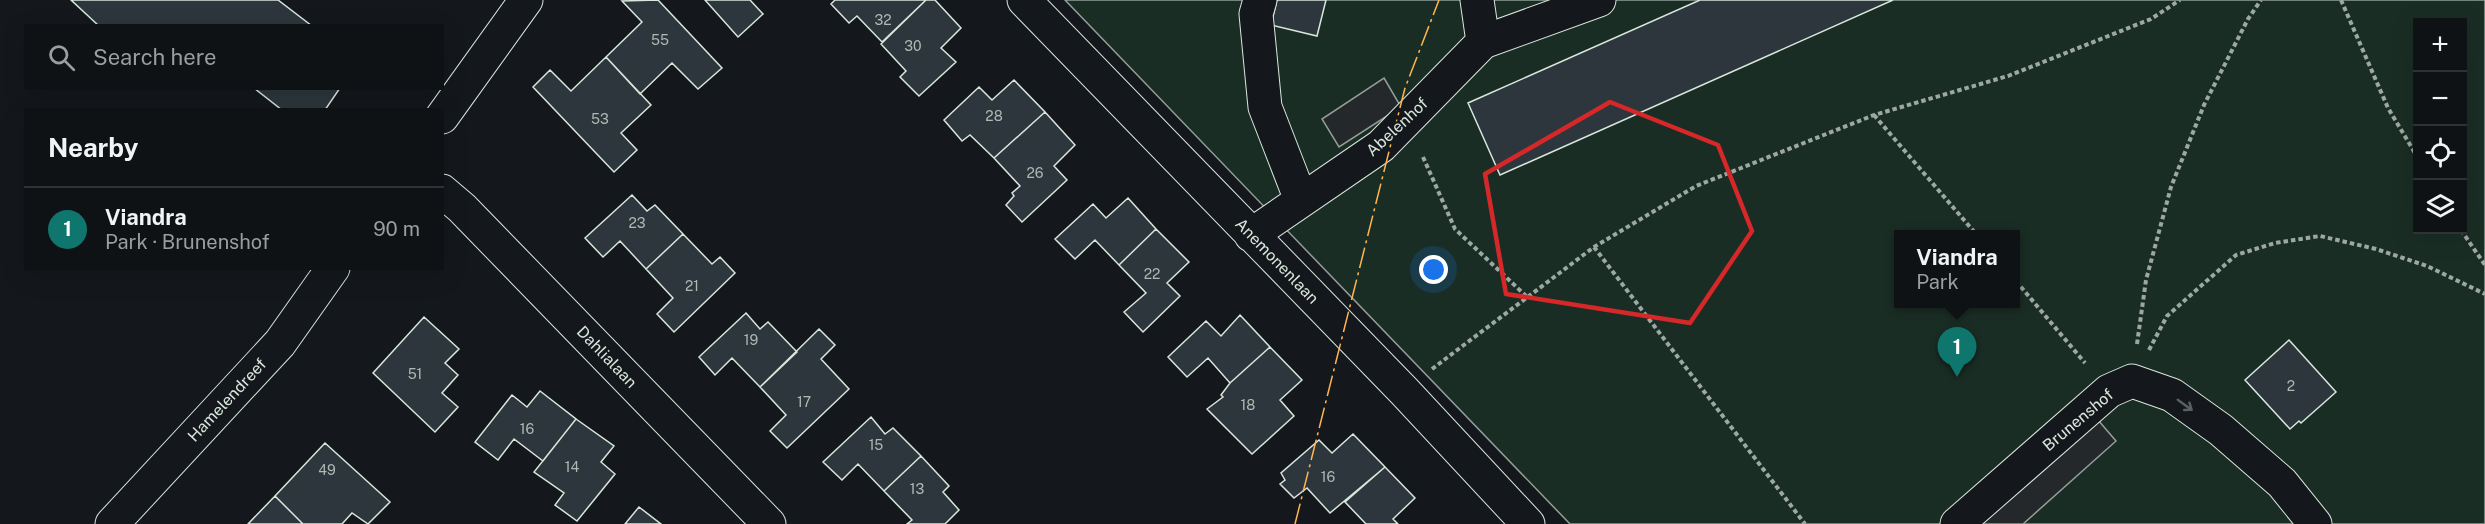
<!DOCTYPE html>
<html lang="en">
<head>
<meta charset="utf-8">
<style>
  :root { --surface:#0f1215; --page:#1d2022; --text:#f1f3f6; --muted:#9b9ea0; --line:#2f3234; --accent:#0f766e }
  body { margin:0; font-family:"Public Sans",sans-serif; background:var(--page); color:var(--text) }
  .controls { position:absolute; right:18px; top:18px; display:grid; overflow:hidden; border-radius:0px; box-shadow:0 6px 24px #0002 }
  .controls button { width:54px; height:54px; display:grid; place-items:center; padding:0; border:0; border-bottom:2px solid var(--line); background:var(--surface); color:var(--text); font:30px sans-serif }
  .you { position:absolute; left:1434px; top:270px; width:21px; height:21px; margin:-15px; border:4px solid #fff; border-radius:50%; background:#1a73e8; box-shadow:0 0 0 9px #1a73e833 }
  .badge { display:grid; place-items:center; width:39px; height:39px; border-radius:50%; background:var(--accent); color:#fff; font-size:20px; font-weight:700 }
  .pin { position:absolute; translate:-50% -50px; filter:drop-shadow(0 2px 3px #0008) }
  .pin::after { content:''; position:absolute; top:32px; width:21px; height:18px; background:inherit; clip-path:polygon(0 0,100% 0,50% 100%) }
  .popup { position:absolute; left:1894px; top:230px; width:126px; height:78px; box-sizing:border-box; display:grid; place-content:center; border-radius:0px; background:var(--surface); filter:drop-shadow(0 2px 4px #0005); font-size:20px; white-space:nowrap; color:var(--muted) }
  .popup b { font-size:22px; color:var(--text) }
  .popup::after { content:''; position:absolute; left:50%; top:100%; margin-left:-12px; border:12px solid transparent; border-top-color:var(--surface) }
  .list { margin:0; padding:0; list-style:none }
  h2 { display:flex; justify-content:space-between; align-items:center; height:78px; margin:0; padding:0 24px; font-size:26px }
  h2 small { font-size:20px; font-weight:400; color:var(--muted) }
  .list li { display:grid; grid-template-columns:39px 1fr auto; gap:18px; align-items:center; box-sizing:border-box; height:84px; padding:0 24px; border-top:2px solid var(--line) }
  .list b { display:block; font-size:22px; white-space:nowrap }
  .list p { margin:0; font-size:20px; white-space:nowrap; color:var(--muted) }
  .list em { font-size:20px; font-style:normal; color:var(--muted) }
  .icon { flex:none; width:33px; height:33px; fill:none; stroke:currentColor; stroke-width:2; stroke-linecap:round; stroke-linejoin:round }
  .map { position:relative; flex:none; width:2485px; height:524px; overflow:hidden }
  .search { position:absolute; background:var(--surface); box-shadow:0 6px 24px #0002; left:24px; top:24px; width:420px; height:66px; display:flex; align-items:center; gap:15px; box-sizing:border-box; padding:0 21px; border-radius:0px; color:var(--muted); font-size:22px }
  .panel { position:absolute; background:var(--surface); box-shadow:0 6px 24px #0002; left:24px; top:108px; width:420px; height:162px; border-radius:0px }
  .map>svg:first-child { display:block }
  .green { fill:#1a2d24; stroke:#939e99; stroke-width:1.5; fill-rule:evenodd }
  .parking { fill:#24282b; stroke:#939e99; stroke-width:1.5 }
  .building { fill:#2c363c; stroke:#d8e6dc; stroke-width:1.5 }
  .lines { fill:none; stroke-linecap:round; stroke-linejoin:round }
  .minor-casing { stroke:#d8e6dc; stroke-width:35 }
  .tertiary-casing { stroke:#d8e6dc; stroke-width:35 }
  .path { stroke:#9da8a2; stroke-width:4; stroke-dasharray:4.5 3; stroke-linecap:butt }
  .minor { stroke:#14181c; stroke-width:33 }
  .tertiary { stroke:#14181c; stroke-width:33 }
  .power { stroke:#ffb74d; stroke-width:1.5; stroke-dasharray:21 4.5 3 4.5; stroke-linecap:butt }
  .oneway { stroke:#59605f }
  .marked { fill:none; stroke:#d62828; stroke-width:4.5; stroke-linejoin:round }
  .labels { text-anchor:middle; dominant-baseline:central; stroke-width:4.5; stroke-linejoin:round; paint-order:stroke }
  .number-label { font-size:14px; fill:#adbab4 }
  .street-label { font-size:16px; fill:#d8e6dc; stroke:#14181c }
</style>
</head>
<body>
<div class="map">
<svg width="2485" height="524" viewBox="0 0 2485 524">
  <rect width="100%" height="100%" fill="#14181c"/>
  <path class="green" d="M1065,0H2485V524H1570ZM2418,22H2462V230H2418ZM1898,234H2016V304H1898Z"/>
  <path class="parking" d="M1384,78L1401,107L1339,147L1322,119Z
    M2098,420L2116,441L2023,524H1982Z"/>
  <path class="building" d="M71,0H278L312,26H99Z
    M658,0L722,68L698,89L672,63L640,94L606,57L642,22L622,1Z
    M705,0H750L763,14L738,37Z
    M835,0H926L882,42L857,16L849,23L831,4Z
    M926,0H935L961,28L941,48L956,62L919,96L900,77L906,71L881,44Z
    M1277,0H1326L1317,36L1271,25Z
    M1700,0H1893L1500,175L1468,103Z
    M606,57L651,105L621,133L637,150L614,172L533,87L550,70L571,91Z
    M1014,80L1045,112L994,158L970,135L962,141L944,120L979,87L992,100Z
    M254,88H340L325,110H282Z
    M1045,112L1075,145L1054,166L1067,180L1022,222L1006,205L1014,196L1012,193L1020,186L994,158Z
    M632,195L647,211L655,205L683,234L646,269L620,241L603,257L585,238Z
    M1128,198L1156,229L1119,265L1095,240L1075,259L1055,239L1093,204L1106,218Z
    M1156,229L1189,262L1167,283L1180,296L1143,332L1124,312L1146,293L1119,265Z
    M683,234L712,264L720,257L735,273L674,332L657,314L673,298L646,269Z
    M746,313L760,329L768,322L797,352L760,387L732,358L715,375L699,357Z
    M1240,315L1270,347L1230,383L1208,358L1187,377L1168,357L1206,321L1221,336Z
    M424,317L459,349L445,363L458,375L442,393L458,407L435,432L373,373Z
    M819,329L835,345L821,359L849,389L787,448L770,431L786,415L760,387Z
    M2289,340L2336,392L2301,423L2299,421L2290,429L2245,380Z
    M1270,347L1302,380L1280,400L1294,416L1252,454L1207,409L1223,397L1221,395L1230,383Z
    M540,391L576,419L543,461L514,439L498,460L475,442L512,395L527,407Z
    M871,417L885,434L893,428L921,456L884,491L858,464L842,480L823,462Z
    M576,419L614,446L601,462L615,474L577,521L555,505L564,493L534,472Z
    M1353,434L1385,467L1330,513L1307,488L1294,498L1280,484L1285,480L1281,473L1319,440L1332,453Z
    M325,443L390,502L368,524L352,513L342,524H303L275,496Z
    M921,456L949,486L943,492L959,510L945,524H907L912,520L884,491Z
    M1385,467L1415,498L1393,519L1398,524H1366L1345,502Z
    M275,496L303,524H248Z
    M639,507L661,524H625Z"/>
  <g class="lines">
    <g class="minor-casing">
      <path id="minor" d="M1024,0L1404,391L1528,524
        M1260,0L1256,14L1265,107L1301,200
        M1477,0L1483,42
        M442,191L462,208L769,524
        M1251,235L1381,146L1483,42L1599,0
        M1957,524L2109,391L2132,381L2172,395L2221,430L2282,483L2315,524"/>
    </g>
    <g class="tertiary-casing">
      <path id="tertiary" d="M442,117L526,0
        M112,524L280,343L333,268"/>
    </g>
    <path class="path" d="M2341,0L2388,108L2418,158
      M1874,115L1976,234
      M1423,157L1455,229L1526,296
      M2461,230L2485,265
      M1594,247L1805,524
      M2016,281L2085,363
      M2137,344L2146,280L2171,187L2204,105L2248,19L2261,0
      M2149,350L2167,316L2236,255L2275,243L2320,236L2376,249L2427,266L2485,294
      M1432,369L1594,247L1696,186L1874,115L2008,76L2151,19L2180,0"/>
    <use href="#minor" class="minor"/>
    <use href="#tertiary" class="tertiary"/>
    <path class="power" d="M1295,524L1405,88L1439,0"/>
  </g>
  <defs><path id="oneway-shaft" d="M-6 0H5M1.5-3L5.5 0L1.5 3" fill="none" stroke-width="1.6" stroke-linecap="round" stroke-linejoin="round" transform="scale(1.5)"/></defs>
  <use class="oneway" href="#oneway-shaft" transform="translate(2185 405) rotate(36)"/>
  <path class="marked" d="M1610,102L1718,145L1752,231L1690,323L1506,294L1485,174Z"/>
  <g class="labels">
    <g class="number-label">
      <text x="883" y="20">32</text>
      <text x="660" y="40">55</text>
      <text x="913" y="46">30</text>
      <text x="994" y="116">28</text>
      <text x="600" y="119">53</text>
      <text x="1035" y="173">26</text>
      <text x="637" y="223">23</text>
      <text x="1152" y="274">22</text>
      <text x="692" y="286">21</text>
      <text x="751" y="340">19</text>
      <text x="415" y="374">51</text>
      <text x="2291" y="386">2</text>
      <text x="804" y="402">17</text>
      <text x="1248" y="405">18</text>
      <text x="527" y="429">16</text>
      <text x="876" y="445">15</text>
      <text x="572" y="467">14</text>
      <text x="327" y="470">49</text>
      <text x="1328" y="477">16</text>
      <text x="917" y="489">13</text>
    </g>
    <g class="street-label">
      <text transform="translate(1397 127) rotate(-43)">Abelenhof</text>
      <text transform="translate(1277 261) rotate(46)">Anemonenlaan</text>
      <text transform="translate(607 357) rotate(46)">Dahlialaan</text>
      <text transform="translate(227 400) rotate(-47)">Hamelendreef</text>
      <text transform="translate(2078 420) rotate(-40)">Brunenshof</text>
    </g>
  </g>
</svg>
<div class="controls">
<button>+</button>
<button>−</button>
<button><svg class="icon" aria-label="locate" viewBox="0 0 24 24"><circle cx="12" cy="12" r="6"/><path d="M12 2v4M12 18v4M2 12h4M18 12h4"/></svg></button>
<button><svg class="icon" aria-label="layers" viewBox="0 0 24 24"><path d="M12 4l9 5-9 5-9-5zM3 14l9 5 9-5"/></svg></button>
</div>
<div class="you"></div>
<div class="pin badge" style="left:1957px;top:377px">1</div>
<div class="popup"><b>Viandra</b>Park</div>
<div class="search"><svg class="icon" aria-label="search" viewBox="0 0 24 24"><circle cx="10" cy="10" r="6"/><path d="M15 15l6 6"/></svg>Search here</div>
<section class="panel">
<h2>Nearby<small></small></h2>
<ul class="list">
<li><span class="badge">1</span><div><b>Viandra</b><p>Park · Brunenshof</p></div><em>90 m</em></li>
</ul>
</section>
</div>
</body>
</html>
